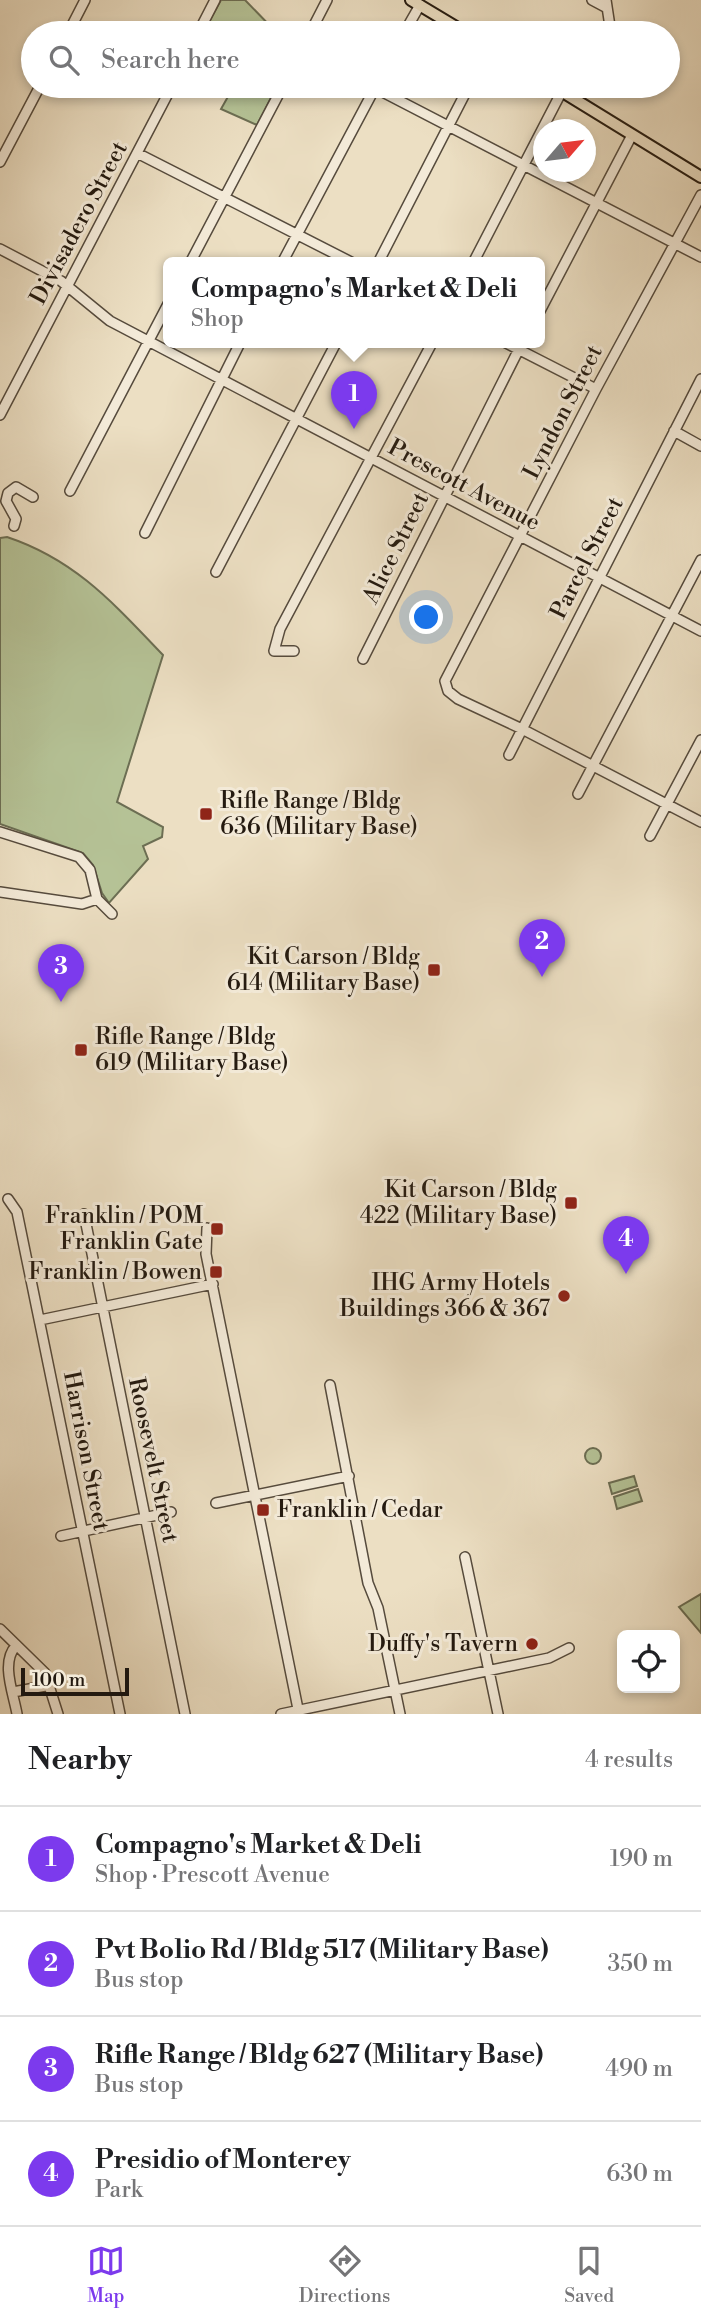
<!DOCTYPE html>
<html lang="en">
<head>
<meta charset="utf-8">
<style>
  :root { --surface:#fff; --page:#f2f2f2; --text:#202124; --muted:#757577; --line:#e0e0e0; --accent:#7c3aed }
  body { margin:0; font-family:"Libre Bodoni",serif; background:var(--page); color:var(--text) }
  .controls { position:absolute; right:21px; bottom:21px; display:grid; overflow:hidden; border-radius:10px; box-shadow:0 4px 10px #0003 }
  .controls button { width:63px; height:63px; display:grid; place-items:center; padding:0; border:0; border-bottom:2px solid var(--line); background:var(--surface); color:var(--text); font:35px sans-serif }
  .compass { position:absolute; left:533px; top:119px; width:63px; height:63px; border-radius:50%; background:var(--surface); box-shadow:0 4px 10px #0003; rotate:62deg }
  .scale { position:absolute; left:21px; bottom:18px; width:108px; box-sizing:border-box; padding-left:7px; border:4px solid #241a10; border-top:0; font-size:19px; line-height:24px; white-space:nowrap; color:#241a10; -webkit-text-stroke:5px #f3ead8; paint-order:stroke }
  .you { position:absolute; left:427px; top:618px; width:24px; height:24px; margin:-18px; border:5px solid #fff; border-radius:50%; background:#1a73e8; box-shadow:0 0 0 10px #1a73e833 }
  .badge { display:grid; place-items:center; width:46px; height:46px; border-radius:50%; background:var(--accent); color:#fff; font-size:23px; font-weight:700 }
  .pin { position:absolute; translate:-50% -58px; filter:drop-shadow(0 2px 4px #0008) }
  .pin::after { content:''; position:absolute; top:37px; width:24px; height:21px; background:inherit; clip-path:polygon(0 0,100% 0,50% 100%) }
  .popup { position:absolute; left:163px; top:257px; width:382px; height:91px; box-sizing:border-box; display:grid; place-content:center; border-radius:10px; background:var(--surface); filter:drop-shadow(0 2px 5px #0005); font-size:23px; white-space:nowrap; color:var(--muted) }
  .popup b { font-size:26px; color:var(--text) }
  .popup::after { content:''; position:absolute; left:50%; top:100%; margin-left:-14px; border:14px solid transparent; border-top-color:var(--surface) }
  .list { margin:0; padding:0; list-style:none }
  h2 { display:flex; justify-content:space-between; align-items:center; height:91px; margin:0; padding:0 28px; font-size:30px }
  h2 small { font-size:23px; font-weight:400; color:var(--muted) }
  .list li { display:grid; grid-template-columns:46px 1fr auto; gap:21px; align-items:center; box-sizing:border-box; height:105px; padding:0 28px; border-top:2px solid var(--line) }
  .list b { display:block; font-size:26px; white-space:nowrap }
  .list p { margin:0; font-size:23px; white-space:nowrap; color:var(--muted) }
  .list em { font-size:23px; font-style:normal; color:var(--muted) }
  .icon { flex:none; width:38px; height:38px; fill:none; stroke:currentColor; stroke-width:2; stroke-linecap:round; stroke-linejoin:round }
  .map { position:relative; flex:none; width:701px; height:1714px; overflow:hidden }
  .search { position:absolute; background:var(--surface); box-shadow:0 4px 10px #0003; left:21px; right:21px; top:21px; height:77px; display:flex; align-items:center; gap:18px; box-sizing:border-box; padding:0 24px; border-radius:38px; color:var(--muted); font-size:26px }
  .sheet { height:511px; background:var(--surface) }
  nav { display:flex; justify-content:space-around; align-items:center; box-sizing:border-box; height:98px; border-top:2px solid var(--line); background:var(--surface); font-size:19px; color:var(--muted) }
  nav a { display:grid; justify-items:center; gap:4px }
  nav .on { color:var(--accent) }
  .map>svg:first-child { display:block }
  .green { fill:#b5c296; stroke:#6c6e53; stroke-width:2 }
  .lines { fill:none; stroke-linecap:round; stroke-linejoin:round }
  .minor-casing { stroke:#564b3d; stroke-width:12 }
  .major-casing { stroke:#241a10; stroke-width:14 }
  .minor { stroke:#f3ead8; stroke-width:9 }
  .major { stroke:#ecdfc3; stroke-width:10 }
  .poi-dot { fill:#8f2418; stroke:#f3ead8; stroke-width:2.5 }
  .labels { text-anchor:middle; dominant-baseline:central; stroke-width:6; stroke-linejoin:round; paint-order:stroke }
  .street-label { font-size:23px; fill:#241a10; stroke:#f3ead8 }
  .poi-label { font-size:23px; fill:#241a10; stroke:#f3ead8; text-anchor:end }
</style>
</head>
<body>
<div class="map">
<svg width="701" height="1714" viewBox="0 0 701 1714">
  <rect width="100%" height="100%" fill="#ecdfc3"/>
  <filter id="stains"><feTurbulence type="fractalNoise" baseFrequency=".00286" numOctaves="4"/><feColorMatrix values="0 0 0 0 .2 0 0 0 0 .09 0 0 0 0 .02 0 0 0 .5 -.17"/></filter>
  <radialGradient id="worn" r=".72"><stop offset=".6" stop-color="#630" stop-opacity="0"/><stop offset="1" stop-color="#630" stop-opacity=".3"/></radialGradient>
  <path class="green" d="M221,0H245L277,33H203Z
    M234,86H277L257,125L221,109Z
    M7,537C76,560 114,604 163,655L117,802L163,827L162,837L143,846L148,859L109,903L102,893L93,865L83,853L0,824V538Z
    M585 1456a8 8 0 1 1 16 0a8 8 0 1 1-16 0Z
    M634,1476L637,1486L612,1494L609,1483Z
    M638,1489L642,1501L617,1509L614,1497Z
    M701,1594V1633L679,1607Z"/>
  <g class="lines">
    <g class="minor-casing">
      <path id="minor" d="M592,0L607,8
        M606,0L611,33
        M68,33L85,0
        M198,33L215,0
        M310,33L327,0
        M404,33L420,5
        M371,86L701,257
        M137,153L353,263
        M0,162L40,86
        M701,195L596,389L445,681L448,691L458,699L522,729L701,822
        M0,249L61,281L110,321L701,631
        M190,263L283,86
        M282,263L376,86
        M378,263L469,86
        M473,263L562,91
        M540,311L632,135
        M506,343L596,389
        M0,415L172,86
        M674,431L701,446
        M70,491L168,304
        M14,526L16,519L6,501L8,493L16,487L33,497
        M145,533L240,343
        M216,572L336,343
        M294,651H274L280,629L432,343
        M363,659L522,343
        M509,755L701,379
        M578,794L701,560
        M0,832L79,857L90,870L97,899L112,914
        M650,836L701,740
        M0,892L82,904L97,899
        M8,1199L17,1212L120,1714
        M84,1214L185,1714
        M207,1228L206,1254L299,1714
        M40,1320L213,1284
        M330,1385L368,1583L378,1608L400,1714
        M216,1503L349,1476
        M61,1536L171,1512
        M465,1557L498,1714
        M0,1629L45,1673L58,1714
        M16,1646C0,1662 14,1695 17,1714
        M13,1692L51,1685
        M281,1714L549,1658L569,1648"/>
    </g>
    <g class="major-casing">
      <path id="major" d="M411,0L466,33
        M553,86L701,177"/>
    </g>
    <use href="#minor" class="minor"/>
    <use href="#major" class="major"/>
  </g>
  <g class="poi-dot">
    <rect x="199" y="807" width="14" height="14" rx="3.5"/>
    <rect x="427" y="963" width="14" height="14" rx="3.5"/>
    <rect x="74" y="1043" width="14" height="14" rx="3.5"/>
    <rect x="564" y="1196" width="14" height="14" rx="3.5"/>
    <rect x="210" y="1222" width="14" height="14" rx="3.5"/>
    <rect x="209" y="1265" width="14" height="14" rx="3.5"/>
    <circle cx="564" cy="1296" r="7"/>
    <rect x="256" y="1503" width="14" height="14" rx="3.5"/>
    <circle cx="532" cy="1644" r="7"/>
  </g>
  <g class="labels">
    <g class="street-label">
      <text transform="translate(79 223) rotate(-62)">Divisadero Street</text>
      <text transform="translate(563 412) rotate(-63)">Lyndon Street</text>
      <text transform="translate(464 485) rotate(28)">Prescott Avenue</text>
      <text transform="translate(396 548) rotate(-64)">Alice Street</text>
      <text transform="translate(587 558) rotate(-63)">Parcel Street</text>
      <text transform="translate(86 1451) rotate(79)">Harrison Street</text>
      <text transform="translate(153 1460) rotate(78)">Roosevelt Street</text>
    </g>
    <g class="poi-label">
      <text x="220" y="801" text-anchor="start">Rifle Range / Bldg<tspan x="220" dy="26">636 (Military Base)</tspan></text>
      <text x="420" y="957">Kit Carson / Bldg<tspan x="420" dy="26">614 (Military Base)</tspan></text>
      <text x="95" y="1037" text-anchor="start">Rifle Range / Bldg<tspan x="95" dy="26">619 (Military Base)</tspan></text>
      <text x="557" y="1190">Kit Carson / Bldg<tspan x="557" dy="26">422 (Military Base)</tspan></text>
      <text x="203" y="1216">Franklin / POM<tspan x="203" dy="26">Franklin Gate</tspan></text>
      <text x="202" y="1272">Franklin / Bowen</text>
      <text x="550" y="1283">IHG Army Hotels<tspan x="550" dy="26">Buildings 366 &amp; 367</tspan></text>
      <text x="277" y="1510" text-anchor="start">Franklin / Cedar</text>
      <text x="518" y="1644">Duffy's Tavern</text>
    </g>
  </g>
  <rect width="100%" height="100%" filter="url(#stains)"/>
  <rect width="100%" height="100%" fill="url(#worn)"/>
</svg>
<div class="controls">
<button><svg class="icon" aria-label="locate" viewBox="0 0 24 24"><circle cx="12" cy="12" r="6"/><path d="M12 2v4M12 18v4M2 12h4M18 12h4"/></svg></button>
</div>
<svg class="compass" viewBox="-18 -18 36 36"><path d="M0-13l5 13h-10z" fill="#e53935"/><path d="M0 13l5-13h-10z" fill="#757577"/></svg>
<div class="scale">100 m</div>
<div class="you"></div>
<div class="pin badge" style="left:354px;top:429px">1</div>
<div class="popup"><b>Compagno's Market &amp; Deli</b>Shop</div>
<div class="pin badge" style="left:542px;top:977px">2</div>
<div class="pin badge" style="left:61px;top:1002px">3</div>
<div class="pin badge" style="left:626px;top:1274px">4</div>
<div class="search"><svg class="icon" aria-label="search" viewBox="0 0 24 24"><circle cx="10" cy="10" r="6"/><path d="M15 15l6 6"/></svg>Search here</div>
</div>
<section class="sheet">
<h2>Nearby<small>4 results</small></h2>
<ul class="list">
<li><span class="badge">1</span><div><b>Compagno's Market &amp; Deli</b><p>Shop · Prescott Avenue</p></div><em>190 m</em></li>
<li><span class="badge">2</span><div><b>Pvt Bolio Rd / Bldg 517 (Military Base)</b><p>Bus stop</p></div><em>350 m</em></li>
<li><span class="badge">3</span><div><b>Rifle Range / Bldg 627 (Military Base)</b><p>Bus stop</p></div><em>490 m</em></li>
<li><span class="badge">4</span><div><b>Presidio of Monterey</b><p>Park</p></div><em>630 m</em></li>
</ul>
</section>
<nav>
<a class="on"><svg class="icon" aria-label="map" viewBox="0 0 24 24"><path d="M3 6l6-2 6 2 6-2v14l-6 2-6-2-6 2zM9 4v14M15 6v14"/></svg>Map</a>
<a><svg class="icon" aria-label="directions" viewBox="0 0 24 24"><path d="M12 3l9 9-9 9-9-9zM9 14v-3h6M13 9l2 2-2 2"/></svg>Directions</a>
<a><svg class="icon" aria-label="saved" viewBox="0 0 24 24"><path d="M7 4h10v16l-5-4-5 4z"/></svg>Saved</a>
</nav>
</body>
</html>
